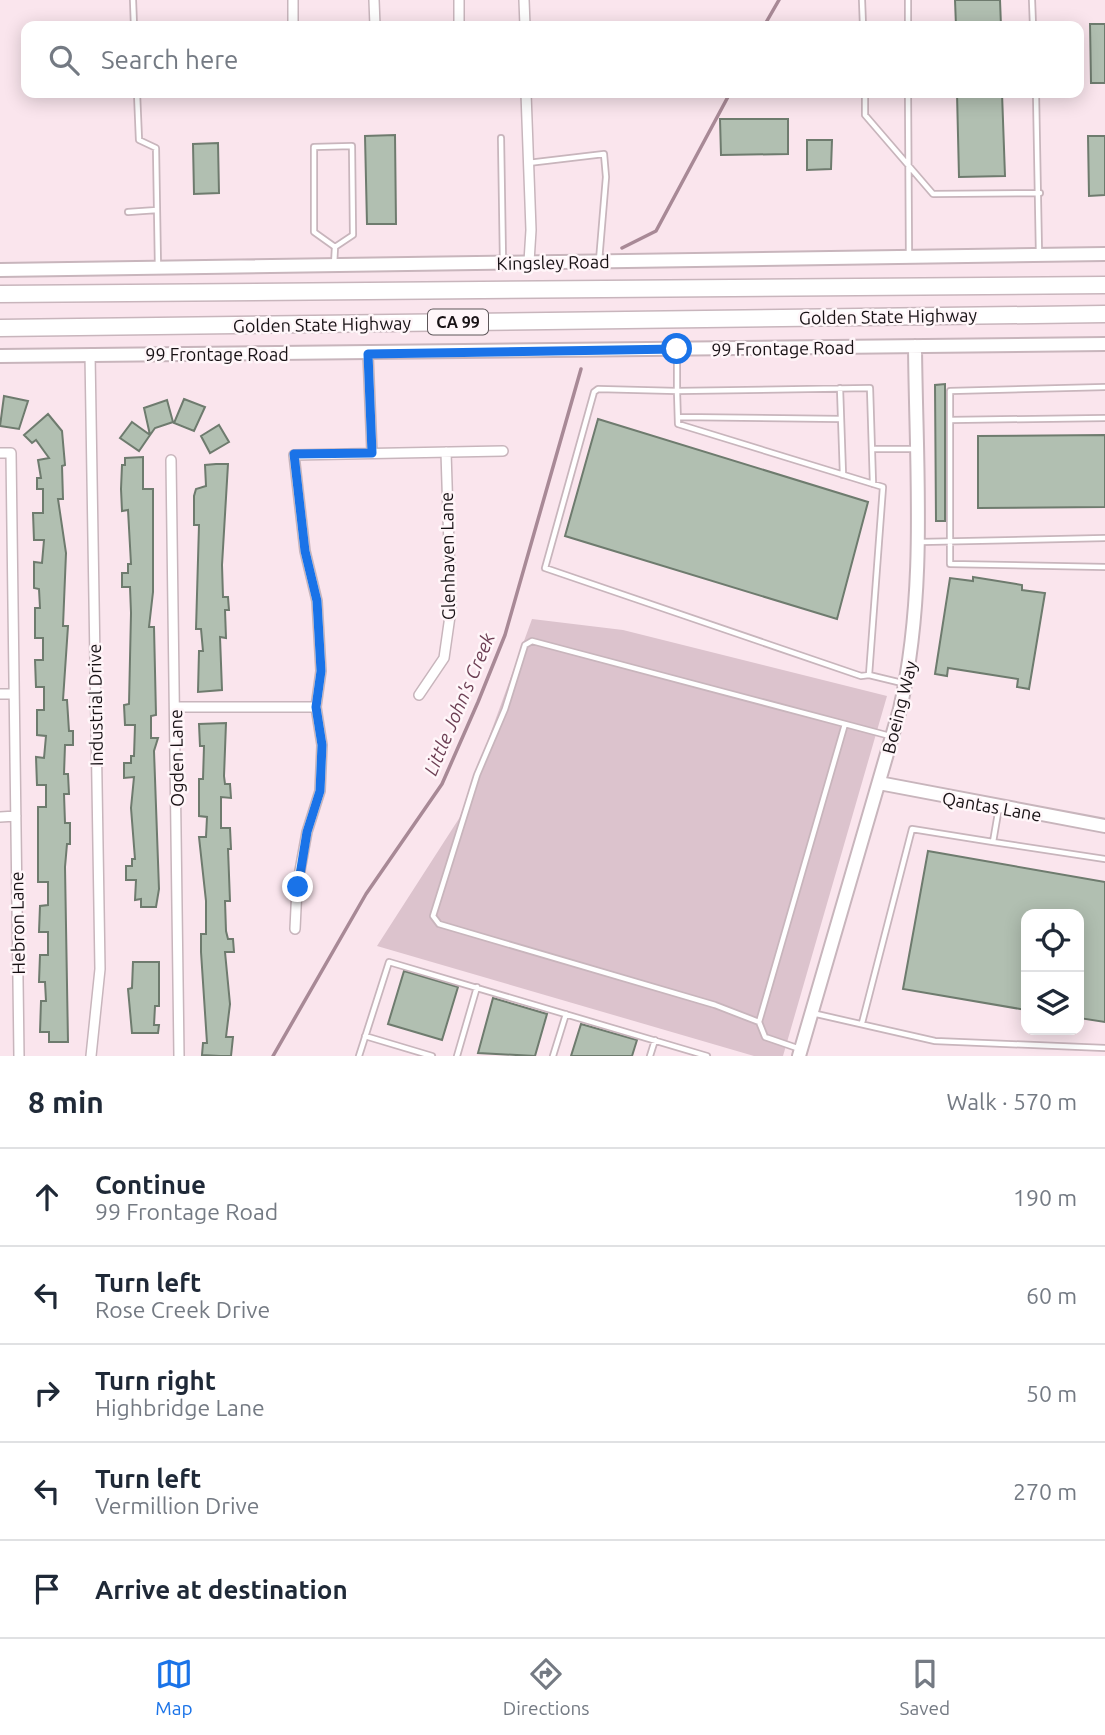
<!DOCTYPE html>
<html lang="en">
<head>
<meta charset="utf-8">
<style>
  :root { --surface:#fff; --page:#f6f6f7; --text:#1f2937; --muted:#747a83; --line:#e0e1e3; --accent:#1a73e8 }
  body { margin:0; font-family:Ubuntu,sans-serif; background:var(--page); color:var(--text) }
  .controls { position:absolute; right:21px; bottom:21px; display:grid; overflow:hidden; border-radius:14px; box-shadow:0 4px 18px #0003 }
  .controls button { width:63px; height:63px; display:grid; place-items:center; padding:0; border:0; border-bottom:2px solid var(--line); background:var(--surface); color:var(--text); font:35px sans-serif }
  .stop { position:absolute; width:21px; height:21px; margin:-16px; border:5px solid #1a73e8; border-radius:50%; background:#fff }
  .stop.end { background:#1a73e8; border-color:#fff; box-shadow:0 2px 7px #0008 }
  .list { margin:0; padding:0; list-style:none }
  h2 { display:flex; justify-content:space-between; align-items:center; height:91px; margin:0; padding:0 28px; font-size:30px }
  h2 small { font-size:23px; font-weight:400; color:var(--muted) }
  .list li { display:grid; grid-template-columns:46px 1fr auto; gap:21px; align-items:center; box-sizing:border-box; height:98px; padding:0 28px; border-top:2px solid var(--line) }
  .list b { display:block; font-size:26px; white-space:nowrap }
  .list p { margin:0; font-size:23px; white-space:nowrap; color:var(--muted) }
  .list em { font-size:23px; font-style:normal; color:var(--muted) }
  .icon { flex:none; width:38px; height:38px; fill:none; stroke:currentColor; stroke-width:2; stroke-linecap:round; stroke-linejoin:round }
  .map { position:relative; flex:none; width:1105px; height:1056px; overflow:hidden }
  .search { position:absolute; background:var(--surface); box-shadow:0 4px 18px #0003; left:21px; right:21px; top:21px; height:77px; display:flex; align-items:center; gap:18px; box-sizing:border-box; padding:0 24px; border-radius:14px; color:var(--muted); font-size:26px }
  .sheet { height:581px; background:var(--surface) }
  nav { display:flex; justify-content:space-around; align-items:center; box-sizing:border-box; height:98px; border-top:2px solid var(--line); background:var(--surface); font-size:19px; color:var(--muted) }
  nav a { display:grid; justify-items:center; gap:4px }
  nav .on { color:var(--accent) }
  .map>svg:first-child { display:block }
  .green { fill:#dcc3cd }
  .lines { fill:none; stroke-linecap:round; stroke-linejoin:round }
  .stream { stroke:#a88996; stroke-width:3.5 }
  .building { fill:#b1bfb1; stroke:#6e7b6e; stroke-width:2 }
  .lane-casing { stroke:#c8b5bc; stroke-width:8 }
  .street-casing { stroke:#c8b5bc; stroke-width:12 }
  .secondary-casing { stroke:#c8b5bc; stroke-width:16 }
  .highway-casing { stroke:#c8b5bc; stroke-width:19 }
  .lane { stroke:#fff; stroke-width:4.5 }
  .street { stroke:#fff; stroke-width:9 }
  .secondary { stroke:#fff; stroke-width:12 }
  .highway { stroke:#fff; stroke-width:16 }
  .route { stroke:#1a73e8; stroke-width:9 }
  .labels { text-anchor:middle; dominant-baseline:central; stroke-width:5; stroke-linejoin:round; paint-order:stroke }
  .shield { fill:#fff6f9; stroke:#5d5659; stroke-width:2 }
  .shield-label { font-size:16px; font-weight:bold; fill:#181215 }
  .street-label { font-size:18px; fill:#181215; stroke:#fff6f9 }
  .water-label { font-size:19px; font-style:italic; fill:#6d3f54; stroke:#fff6f9 }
</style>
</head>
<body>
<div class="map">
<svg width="1105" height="1056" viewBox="0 0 1105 1056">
  <rect width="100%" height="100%" fill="#fae5ed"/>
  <path class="green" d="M532,619L623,630L887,696L783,1056H754L377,946L460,817Z"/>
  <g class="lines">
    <path class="stream" d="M764,26L779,0
      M622,248L656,231L730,93
      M273,1056L366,894L442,784L478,702L505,635L581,369"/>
  </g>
  <path class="building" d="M955,0H1000L1001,26H956Z
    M1090,24H1105V83H1091Z
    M957,93H1002L1005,176L959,177Z
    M720,119H788V154L721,155Z
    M395,135L396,224H367L365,136Z
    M1088,136H1105V195L1089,196Z
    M807,140H832L831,169L807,170Z
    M218,143L219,193L194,194L193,144Z
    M945,384V521H936L935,385Z
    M4,396L28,401L19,429L0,426Z
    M184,399L205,407L194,431L174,423Z
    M167,400L173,422L155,428L150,435L144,408Z
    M48,414L62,431L65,465L62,466L63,499H58L66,553L63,626H68L63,700H67L69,731H73V745H65L64,774H68L69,794H64L65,823H70V844H67L65,867L68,1042H49V1032H40L41,1001H46L45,982H39L40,955H48V932H39L40,906L48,905V882H38V807H46V785H37L36,757L44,758L46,736L37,735V710H44V687H36L35,660H43V638H35V608H40L39,589L34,588V562L42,563L44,540H34L33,513H43V489H37V478H41L38,460L49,458L36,440L32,443L24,435Z
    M598,419L868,502L837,619L565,536Z
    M132,422L150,435L139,451L120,438Z
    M219,425L229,442L210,453L201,436Z
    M1105,435V507L978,508V436Z
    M143,457V489H153V592L149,627H154L156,715L151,716V738H158L154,751L159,889L156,907H141V899L135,900L136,880H126V866H132V859H135L131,808L134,777L124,778V763H131V756H134L135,725H125L124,705L129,704L131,613L130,587H122V573H128V564H131L128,510L122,511L121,489L122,465H125V458Z
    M216,464H228L222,565L223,597H228L229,610H225L226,638L220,637L222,690L198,692L199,651H203L201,629H196L199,525H194V496L196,489L206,486L205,465Z
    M973,577L1022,585V590L1045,593L1029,689L1017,687L1018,679L948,668L947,676L935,674L950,578L973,581Z
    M226,723L224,776L225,784H230L231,798L221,797V828H230L231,849H228L230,901H225L226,931L228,939H233L234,952H225L230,1004L226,1037H233L231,1056H220L202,1055L203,1043H207L201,952V934H206V901L199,837H206L207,817L199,816V779H203L204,746H200L199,724Z
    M928,851L1105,882V1022L1079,1018V914H1026V1010L903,989Z
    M133,962H159V1006H155L154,1025H159L158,1033H132L128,989L132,988Z
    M404,971L458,987L442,1040L388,1024Z
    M493,998L547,1014L535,1056L478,1053Z
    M581,1024L637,1040L632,1056H571Z"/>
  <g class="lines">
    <g class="lane-casing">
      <path id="lane" d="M133,0L134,26
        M862,0L863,26
        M908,0V26
        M1032,0L1033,26
        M137,93L139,140L156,148L158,268
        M865,93V115L933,194L1040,193
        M908,93L909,256
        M1036,93L1039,254
        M501,138L503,262
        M528,163L604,154L606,177L599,261
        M128,212L157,210
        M334,265L335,247L353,235L352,146L314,147V232L335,247
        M677,350V391L598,389L594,392L545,568L861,676L869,675L883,487C814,466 746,445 678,424L677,391L870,388L873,484
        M1105,387L950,391V564L1105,567
        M840,388L843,475
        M678,417L841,419
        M950,420L1105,418
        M872,449H915
        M920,542L1105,538
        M869,675L902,683
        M993,842L1105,859
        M812,1013L935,1041L1105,1048
        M759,1022L715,1005L439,924L433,916L477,775L505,709L525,645L532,641L845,724
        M862,1023L912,829L993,842L999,807
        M365,1036L432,1056
        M800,1049L765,1037L759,1022L845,724L890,736
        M359,1056L389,962L707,1056
        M457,1056L477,987
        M553,1056L566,1014
        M650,1056L655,1040"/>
    </g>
    <g class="street-casing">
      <path id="street" d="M293,0V26
        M374,0L375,26
        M524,0L525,26
        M459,26V0
        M526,93L531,230L529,262
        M90,354L100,969L91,1056
        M368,354L372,453
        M0,453H11L19,1056
        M171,460L179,1056
        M0,694H14
        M419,695L444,658L451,609L446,452
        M176,707H316
        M0,817L16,816
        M295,929L297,887L307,832L320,791L322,745L316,707L321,671L317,601L305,551L294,455L503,451"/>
    </g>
    <g class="secondary-casing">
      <path id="secondary" d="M0,270L1105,254
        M0,356L1105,344
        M879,783L1105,826
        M799,1056L900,709C927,591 916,467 915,346"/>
    </g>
    <g class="highway-casing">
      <path id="highway" d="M0,294L1105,285
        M0,328L1105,314"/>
    </g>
    <use href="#lane" class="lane"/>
    <use href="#street" class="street"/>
    <use href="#secondary" class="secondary"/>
    <use href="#highway" class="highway"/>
  </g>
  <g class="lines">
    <path class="route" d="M298,887L307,832L320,791L322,745L316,707L321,671L317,601L305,551L294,454L372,453L368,354L677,349"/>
  </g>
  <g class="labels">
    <rect class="shield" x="428" y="309.5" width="60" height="25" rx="5"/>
    <g class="shield-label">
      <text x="458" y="322">CA 99</text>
    </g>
    <g class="street-label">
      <text transform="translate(553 262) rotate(-1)">Kingsley Road</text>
      <text transform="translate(888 316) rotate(-1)">Golden State Highway</text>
      <text transform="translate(322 324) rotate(-1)">Golden State Highway</text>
      <text transform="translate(783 348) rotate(-1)">99 Frontage Road</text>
      <text x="217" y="354">99 Frontage Road</text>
      <text transform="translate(447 556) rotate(-91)">Glenhaven Lane</text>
      <text transform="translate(95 705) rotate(-91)">Industrial Drive</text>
      <text transform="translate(899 707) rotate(-76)">Boeing Way</text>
      <text transform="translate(176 758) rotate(-91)">Ogden Lane</text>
      <text transform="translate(992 806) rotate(10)">Qantas Lane</text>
      <text transform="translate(17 923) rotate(-91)">Hebron Lane</text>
    </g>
    <g class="water-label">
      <text transform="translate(459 704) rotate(-67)">Little John's Creek</text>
    </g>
  </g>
</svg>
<div class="controls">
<button><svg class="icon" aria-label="locate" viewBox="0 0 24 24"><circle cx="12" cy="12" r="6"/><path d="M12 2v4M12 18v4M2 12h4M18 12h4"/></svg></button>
<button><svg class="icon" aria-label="layers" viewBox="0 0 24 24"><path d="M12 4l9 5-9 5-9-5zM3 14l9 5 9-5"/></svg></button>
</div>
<div class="stop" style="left:677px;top:349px"></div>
<div class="stop end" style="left:298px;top:887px"></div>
<div class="search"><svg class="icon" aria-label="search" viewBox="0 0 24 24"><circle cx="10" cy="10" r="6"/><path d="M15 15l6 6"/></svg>Search here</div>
</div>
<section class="sheet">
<h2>8 min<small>Walk · 570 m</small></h2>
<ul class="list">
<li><svg class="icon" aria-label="ahead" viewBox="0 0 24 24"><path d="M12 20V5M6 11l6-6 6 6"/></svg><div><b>Continue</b><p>99 Frontage Road</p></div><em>190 m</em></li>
<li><svg class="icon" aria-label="left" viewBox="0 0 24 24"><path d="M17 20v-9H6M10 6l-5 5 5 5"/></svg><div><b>Turn left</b><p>Rose Creek Drive</p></div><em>60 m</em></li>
<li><svg class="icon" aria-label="right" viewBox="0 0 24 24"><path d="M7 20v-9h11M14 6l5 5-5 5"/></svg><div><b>Turn right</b><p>Highbridge Lane</p></div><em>50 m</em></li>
<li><svg class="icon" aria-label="left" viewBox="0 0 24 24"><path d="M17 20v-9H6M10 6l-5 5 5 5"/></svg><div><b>Turn left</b><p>Vermillion Drive</p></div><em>270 m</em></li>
<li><svg class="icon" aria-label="arrive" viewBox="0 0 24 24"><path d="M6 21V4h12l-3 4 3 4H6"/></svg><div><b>Arrive at destination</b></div></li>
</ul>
</section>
<nav>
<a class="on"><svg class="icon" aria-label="map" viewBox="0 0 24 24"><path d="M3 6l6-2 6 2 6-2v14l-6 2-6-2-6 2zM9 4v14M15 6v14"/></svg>Map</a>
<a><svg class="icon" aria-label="directions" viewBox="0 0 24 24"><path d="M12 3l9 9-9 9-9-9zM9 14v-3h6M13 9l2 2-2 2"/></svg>Directions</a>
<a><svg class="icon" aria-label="saved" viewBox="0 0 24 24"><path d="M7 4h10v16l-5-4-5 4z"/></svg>Saved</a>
</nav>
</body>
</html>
